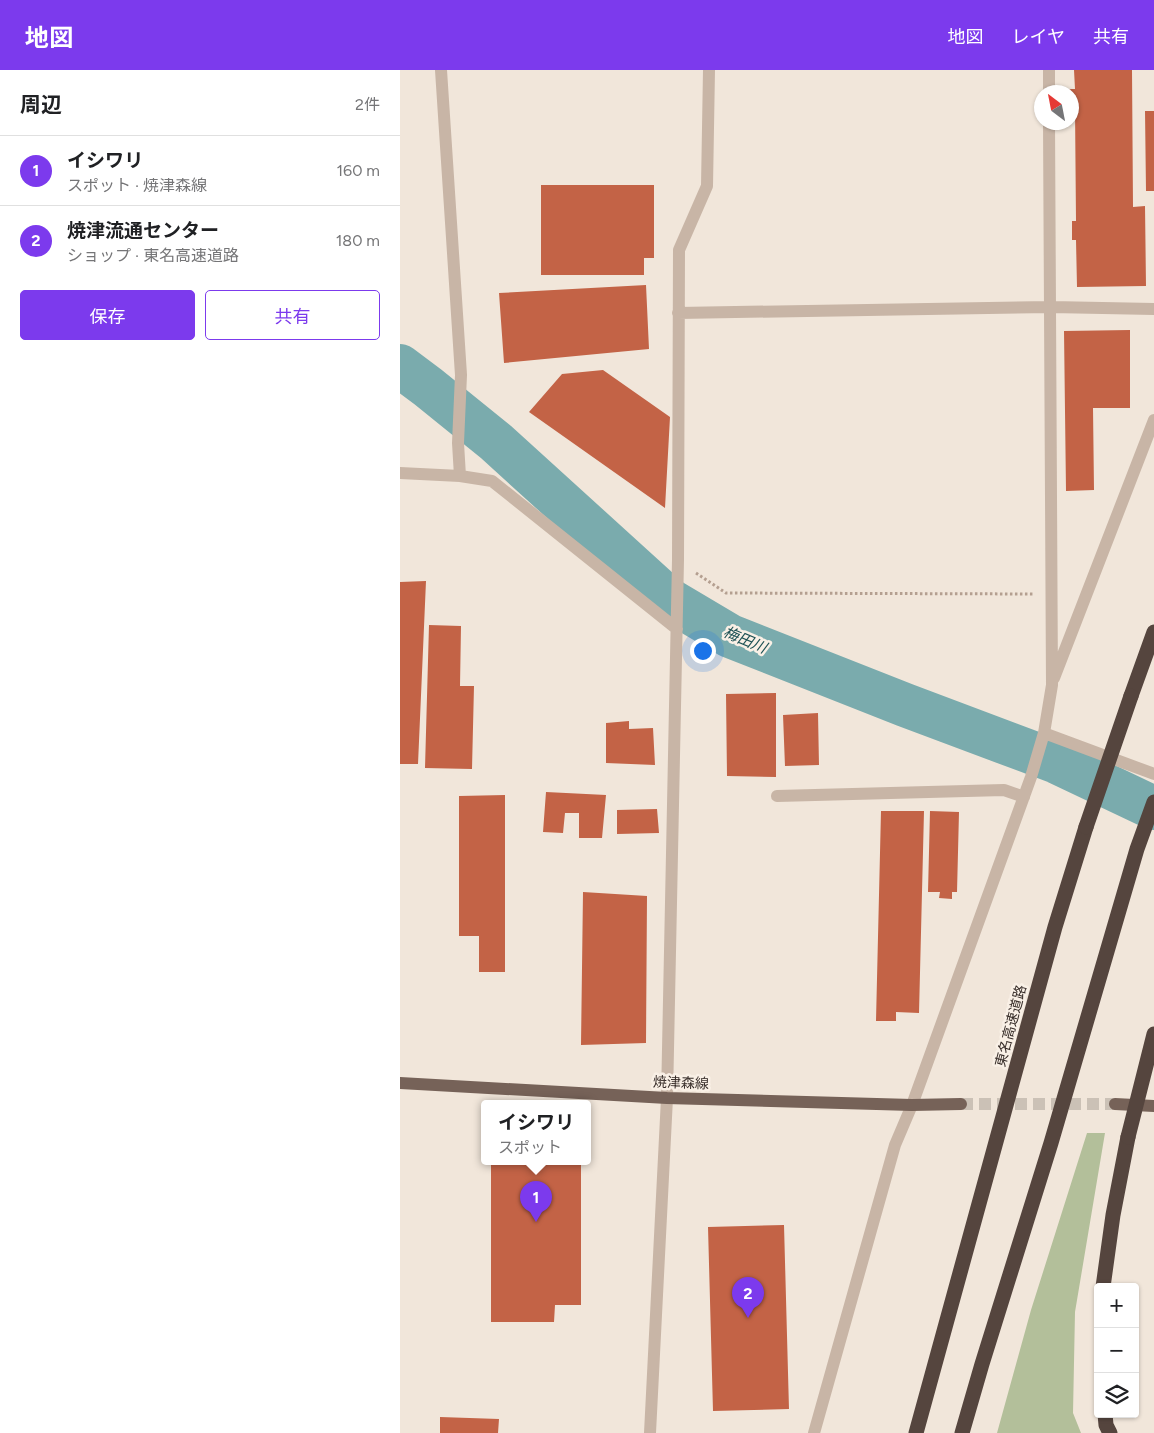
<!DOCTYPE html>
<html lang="ja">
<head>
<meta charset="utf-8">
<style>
  :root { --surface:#fff; --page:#f6f6f6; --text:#202124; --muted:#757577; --line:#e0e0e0; --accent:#7c3aed }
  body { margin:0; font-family:Figtree,"Noto Sans JP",sans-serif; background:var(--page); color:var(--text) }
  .controls { position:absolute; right:15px; bottom:15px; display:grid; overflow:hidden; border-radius:5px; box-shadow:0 1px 4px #0004 }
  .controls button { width:45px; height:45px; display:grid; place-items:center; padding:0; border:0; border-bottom:1px solid var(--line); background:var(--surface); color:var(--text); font:25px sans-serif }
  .compass { position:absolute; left:634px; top:15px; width:45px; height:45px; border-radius:50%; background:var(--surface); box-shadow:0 1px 4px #0004; rotate:328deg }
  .you { position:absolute; left:302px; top:580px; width:18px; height:18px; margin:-12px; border:4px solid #fff; border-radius:50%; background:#1a73e8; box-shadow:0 0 0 8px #1a73e833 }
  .badge { display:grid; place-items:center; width:32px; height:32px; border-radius:50%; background:var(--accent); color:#fff; font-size:16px; font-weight:700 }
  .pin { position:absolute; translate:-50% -41px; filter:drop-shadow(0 1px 2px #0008) }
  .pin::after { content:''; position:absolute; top:26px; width:18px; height:15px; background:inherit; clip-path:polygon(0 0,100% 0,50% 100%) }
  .popup { position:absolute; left:81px; top:1030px; width:110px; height:65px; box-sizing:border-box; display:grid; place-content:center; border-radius:5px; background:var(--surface); filter:drop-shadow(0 1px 4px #0005); font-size:16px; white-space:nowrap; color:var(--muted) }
  .popup b { font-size:19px; color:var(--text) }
  .popup::after { content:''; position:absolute; left:50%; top:100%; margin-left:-10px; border:10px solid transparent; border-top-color:var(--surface) }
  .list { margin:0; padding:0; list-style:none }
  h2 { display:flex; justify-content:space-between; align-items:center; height:65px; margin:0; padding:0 20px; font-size:21px }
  h2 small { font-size:16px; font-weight:400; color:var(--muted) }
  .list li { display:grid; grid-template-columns:32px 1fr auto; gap:15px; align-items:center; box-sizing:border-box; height:70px; padding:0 20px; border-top:1px solid var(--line) }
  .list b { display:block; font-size:19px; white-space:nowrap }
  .list p { margin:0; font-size:16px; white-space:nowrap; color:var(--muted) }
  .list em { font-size:16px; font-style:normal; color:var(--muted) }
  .actions { display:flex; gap:10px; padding:15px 20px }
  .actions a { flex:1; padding:11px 0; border:1px solid var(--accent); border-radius:5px; text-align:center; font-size:18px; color:var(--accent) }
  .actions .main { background:var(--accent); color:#fff }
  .icon { flex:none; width:28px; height:28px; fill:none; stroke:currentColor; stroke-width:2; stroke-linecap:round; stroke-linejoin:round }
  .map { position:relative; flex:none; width:754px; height:1363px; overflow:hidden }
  header { display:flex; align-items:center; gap:30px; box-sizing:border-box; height:70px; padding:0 25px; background:var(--accent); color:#fff }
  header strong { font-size:24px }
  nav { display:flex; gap:28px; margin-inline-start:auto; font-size:18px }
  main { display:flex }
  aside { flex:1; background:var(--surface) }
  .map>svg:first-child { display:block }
  .green { fill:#b3bf9a }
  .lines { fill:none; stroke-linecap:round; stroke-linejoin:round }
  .river { stroke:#7aabad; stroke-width:44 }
  .building { fill:#c36346 }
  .primary-tunnel { stroke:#cbc1b6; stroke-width:12; stroke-dasharray:12 6; stroke-linecap:butt }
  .path { stroke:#b49f90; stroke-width:3; stroke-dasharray:2.5 2.5; stroke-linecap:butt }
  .minor { stroke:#c8b5a6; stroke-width:12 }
  .primary { stroke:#766258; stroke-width:12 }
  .motorway { stroke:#55453e; stroke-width:15 }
  .motorway-bridge { stroke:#55453e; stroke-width:15 }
  .labels { text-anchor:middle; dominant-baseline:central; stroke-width:5; stroke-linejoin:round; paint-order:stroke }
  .street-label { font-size:14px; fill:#352b27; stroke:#f9f0e6 }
  .water-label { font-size:15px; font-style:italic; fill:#1e5255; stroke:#f9f0e6 }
</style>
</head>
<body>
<header>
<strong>地図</strong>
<nav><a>地図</a><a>レイヤ</a><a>共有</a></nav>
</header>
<main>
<aside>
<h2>周辺<small>2件</small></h2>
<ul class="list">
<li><span class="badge">1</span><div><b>イシワリ</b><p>スポット · 焼津森線</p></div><em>160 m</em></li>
<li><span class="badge">2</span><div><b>焼津流通センター</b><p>ショップ · 東名高速道路</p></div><em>180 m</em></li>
</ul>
<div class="actions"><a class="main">保存</a><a>共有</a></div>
</aside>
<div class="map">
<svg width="754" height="1363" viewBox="0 0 754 1363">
  <rect width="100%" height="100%" fill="#f1e6da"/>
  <path class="green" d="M687,1063H705L675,1242L673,1343L681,1363H597L631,1240Z"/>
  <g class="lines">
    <path class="river" d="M0,296L28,317L96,372L271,531L330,566L505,635L657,692L754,738"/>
  </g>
  <path class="building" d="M674,0H732L733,137L745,136L746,216L677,217L676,170H672V151H676L675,38H672V22H669V19H675Z
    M745,41H754V121H746Z
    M141,115H254V188H244V205H141Z
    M246,215L249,279L104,293L99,223Z
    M730,260V338H693L694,420L666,421L664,261Z
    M203,300L270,347L265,438L129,342L162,304Z
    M26,511L18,694H0V512Z
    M29,555L61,556L60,616H74L72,699L25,698Z
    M376,623V707L327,706L326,624Z
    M418,643L419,695L385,696L383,645Z
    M229,651V659L253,658L255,695L206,693V653Z
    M146,722L206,725L202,768H179V743H165L163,763L143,762Z
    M105,725V902H79V866H59V726Z
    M257,739L259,763L217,764V740Z
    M481,741H524L519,943L496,942V951H476Z
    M530,741L559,742L557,822H552V829L539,828L540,822H528Z
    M183,822L247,826L246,973L181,975Z
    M91,1091H181V1235H155L154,1252H91Z
    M384,1155L389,1339L313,1341L308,1157Z
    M40,1347L99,1349L98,1363H40Z"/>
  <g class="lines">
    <path class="primary-tunnel" d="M561,1034H715"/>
    <path class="path" d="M296,503L326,523L634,524"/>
    <path class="minor" d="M649,0V22
      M278,243L651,237L754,239
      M0,403L60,406L58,373L61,305L41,0
      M60,406L92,411L277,559
      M654,608L754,350
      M644,663L754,704
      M377,726L604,720L624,727
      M250,1363L267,1028L278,490L279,180L307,116L309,0
      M414,1363L495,1075L512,1035L631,707L644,663L652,615L649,52"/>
    <path class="primary" d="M0,1013L267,1028L512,1035L561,1034
      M715,1034L754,1036"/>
    <path class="motorway" d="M731,626L754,562
      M703,1217L713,1145L728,1067
      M705,1344L706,1355L710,1363
      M516,1363L655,857L686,757
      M562,1363L582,1294L651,1073L737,779L754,732"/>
    <path class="motorway-bridge" d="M686,757L731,626
      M728,1067L754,964"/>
  </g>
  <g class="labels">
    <g class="street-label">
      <text transform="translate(611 956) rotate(-75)">東名高速道路</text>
      <text transform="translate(281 1013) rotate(2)">焼津森線</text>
    </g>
    <g class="water-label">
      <text transform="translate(345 570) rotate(23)">梅田川</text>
    </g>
  </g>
</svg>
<div class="controls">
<button>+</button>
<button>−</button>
<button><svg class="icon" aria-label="layers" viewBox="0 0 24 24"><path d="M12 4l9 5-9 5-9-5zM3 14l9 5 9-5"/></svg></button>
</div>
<svg class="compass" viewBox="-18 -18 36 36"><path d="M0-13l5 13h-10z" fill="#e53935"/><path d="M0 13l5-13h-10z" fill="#757577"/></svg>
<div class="you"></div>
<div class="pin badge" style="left:136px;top:1152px">1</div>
<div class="popup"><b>イシワリ</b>スポット</div>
<div class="pin badge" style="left:348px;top:1248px">2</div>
</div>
</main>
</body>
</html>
